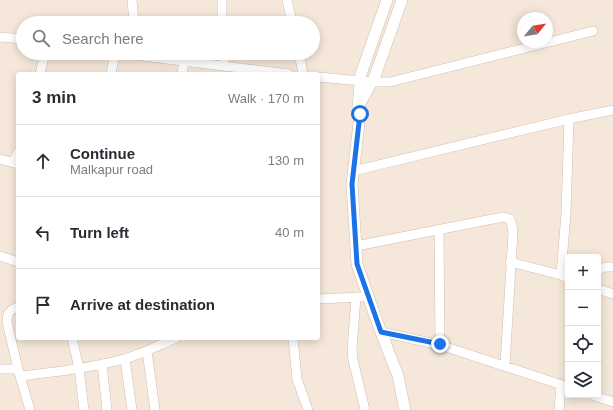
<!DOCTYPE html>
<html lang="en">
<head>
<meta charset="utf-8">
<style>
  :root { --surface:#fff; --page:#f7f7f7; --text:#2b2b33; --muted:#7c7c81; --line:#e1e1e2 }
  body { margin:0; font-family:Helvetica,sans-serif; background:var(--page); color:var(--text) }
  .controls { position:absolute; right:12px; bottom:12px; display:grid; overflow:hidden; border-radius:4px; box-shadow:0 2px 10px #0003 }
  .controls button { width:36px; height:36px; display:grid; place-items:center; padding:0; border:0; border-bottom:1px solid var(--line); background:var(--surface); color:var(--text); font:20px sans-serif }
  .compass { position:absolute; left:517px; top:12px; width:36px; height:36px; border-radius:50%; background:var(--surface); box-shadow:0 2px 10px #0003; rotate:60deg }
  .stop { position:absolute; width:12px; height:12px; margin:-9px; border:3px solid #1a73e8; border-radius:50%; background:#fff }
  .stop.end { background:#1a73e8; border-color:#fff; box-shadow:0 1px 4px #0008 }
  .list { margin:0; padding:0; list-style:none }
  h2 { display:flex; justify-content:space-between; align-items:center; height:52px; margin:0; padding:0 16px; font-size:17px }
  h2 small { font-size:13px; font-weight:400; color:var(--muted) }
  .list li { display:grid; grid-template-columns:26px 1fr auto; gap:12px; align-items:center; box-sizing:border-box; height:72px; padding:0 16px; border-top:1px solid var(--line) }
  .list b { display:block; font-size:15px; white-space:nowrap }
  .list p { margin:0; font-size:13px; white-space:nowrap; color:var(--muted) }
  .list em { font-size:13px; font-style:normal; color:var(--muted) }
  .icon { flex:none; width:22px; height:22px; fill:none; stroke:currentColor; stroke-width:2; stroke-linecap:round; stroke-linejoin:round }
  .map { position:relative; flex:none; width:613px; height:410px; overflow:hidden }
  .search { position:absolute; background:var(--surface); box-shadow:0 2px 10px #0003; left:16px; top:16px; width:304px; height:44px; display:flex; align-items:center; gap:10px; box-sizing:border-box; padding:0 14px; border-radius:22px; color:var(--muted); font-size:15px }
  .panel { position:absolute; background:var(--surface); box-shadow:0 2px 10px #0003; left:16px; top:72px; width:304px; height:268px; border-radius:4px }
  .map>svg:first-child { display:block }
  .residential { fill:#f5e8da; fill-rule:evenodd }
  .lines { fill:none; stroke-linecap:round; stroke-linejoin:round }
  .minor-casing { stroke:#d1beb0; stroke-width:10 }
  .tertiary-casing { stroke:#d1beb0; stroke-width:12 }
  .minor { stroke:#fff; stroke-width:9 }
  .tertiary { stroke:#fff; stroke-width:11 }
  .route { stroke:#1a73e8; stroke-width:5 }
</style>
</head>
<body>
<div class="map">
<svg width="613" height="410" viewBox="0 0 613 410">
  <rect width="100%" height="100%" fill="#fdf6ec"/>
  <path class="residential" d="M0,0H613V410H0ZM523,18H547V42H523ZM23,23H313V53H23ZM18,74H318V338H18ZM568,257H598V395H568Z"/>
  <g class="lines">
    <g class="minor-casing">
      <path id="minor" d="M132,0L134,23
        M222,0V23
        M287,0L292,23
        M0,37L23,39
        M118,53L289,74
        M223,53L224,66
        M299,53L303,74
        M40,74L45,53
        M111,74L115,53
        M182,74L184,61
        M318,77L372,82H390L593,31
        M0,159L18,164
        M13,162L18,152
        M353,171L569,119L613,110
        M439,230L440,345
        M356,246L503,217L510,219L512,225L513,233L505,365
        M0,256L18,262
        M510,262L561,275L568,278
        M598,272C601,266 607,267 613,267
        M561,275L566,213L569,119
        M598,289L613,294
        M356,297L352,350L353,360L365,410
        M318,299L361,297
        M18,307C9,310 7,314 7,322L18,369L30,410
        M381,332L440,345L568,387
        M72,338L79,368L84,410
        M293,338L297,379L308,410
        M147,351L155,410
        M125,359L132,410
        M102,364L107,410
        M0,369H18
        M20,376C55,372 90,368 124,359C142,354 159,345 176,338
        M592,395L613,402
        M559,410L561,385"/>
    </g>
    <g class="tertiary-casing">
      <path id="tertiary" d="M387,0L361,74L358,107L360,114L352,184L357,264L376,319L398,376L405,410
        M360,103L375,76L402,0"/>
    </g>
    <use href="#minor" class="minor"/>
    <use href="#tertiary" class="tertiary"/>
  </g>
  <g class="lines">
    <path class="route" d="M360,114L352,184L357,264L381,332L440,344"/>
  </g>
</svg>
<div class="controls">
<button>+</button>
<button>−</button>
<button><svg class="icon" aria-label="locate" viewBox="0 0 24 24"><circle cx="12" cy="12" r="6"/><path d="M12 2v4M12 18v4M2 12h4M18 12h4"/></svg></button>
<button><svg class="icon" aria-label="layers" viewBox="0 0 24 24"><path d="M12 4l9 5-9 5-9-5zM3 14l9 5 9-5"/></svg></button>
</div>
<svg class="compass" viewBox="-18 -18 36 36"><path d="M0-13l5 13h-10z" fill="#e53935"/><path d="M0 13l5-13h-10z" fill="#7c7c81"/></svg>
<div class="stop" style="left:360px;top:114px"></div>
<div class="stop end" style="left:440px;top:344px"></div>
<div class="search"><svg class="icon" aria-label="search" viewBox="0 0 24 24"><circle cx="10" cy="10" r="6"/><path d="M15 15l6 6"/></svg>Search here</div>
<section class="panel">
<h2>3 min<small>Walk · 170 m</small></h2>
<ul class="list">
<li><svg class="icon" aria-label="ahead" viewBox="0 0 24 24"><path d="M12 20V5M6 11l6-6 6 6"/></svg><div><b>Continue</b><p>Malkapur road</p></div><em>130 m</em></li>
<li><svg class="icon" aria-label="left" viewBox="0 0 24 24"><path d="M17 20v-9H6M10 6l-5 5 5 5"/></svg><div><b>Turn left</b></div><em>40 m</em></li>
<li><svg class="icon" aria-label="arrive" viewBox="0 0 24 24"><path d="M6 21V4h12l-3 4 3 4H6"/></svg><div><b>Arrive at destination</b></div></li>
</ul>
</section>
</div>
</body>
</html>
